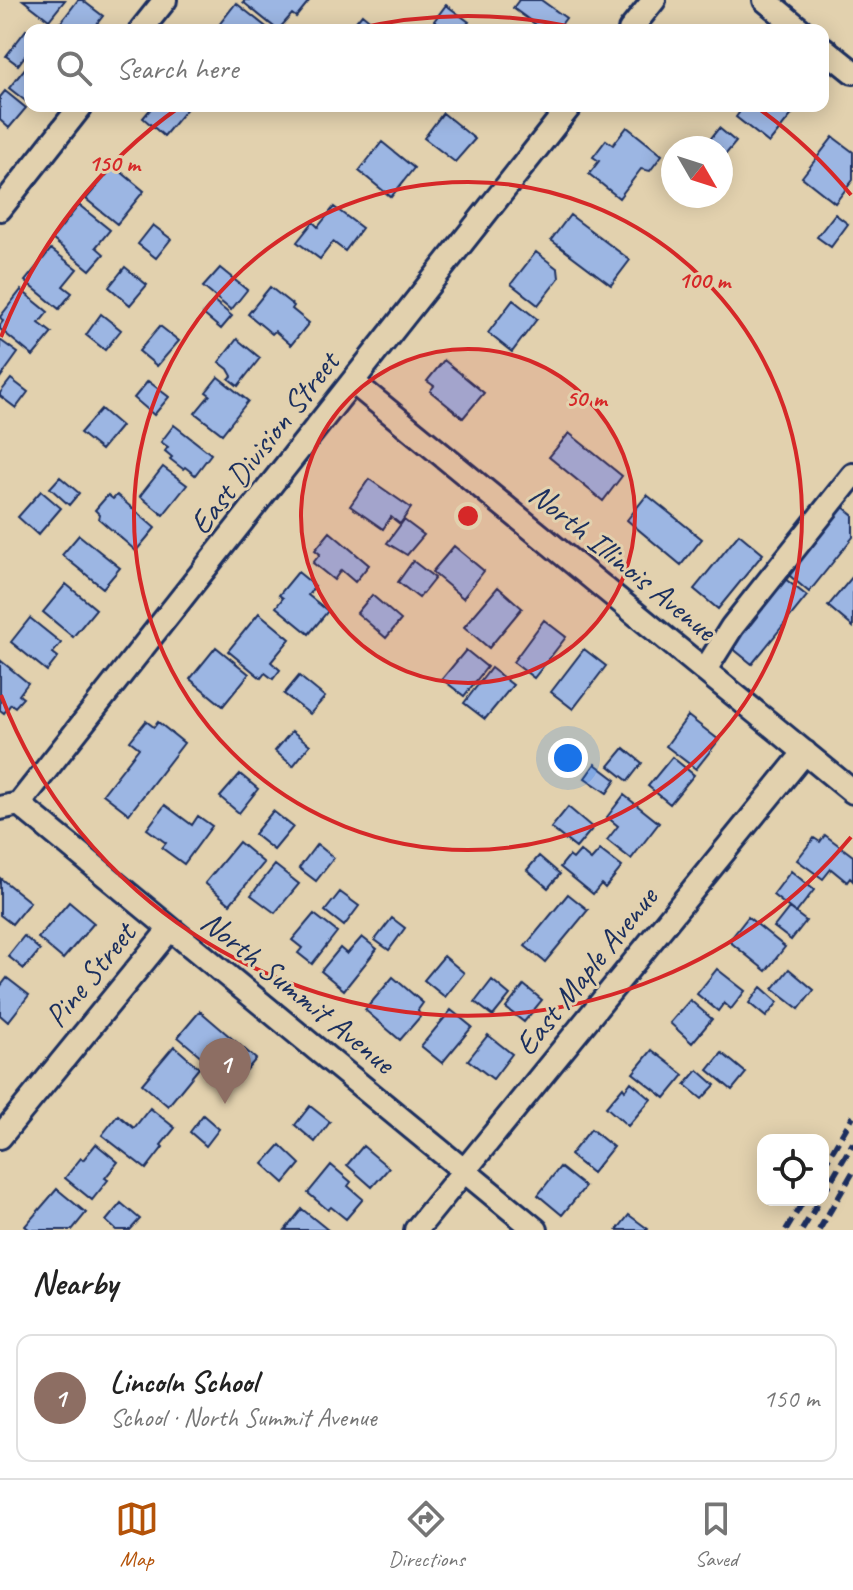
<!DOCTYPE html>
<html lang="en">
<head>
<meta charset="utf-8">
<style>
  :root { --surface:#fff; --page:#f6f6f6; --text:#222; --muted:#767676; --line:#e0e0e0; --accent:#b45309 }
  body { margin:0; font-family:Caveat,sans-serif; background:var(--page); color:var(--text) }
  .controls { position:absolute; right:24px; bottom:24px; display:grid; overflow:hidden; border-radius:16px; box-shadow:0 4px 20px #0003 }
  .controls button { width:72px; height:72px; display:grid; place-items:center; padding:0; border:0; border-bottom:2px solid var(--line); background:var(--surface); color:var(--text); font:40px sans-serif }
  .compass { position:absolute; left:661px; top:136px; width:72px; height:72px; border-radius:50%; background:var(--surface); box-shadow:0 4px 20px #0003; rotate:129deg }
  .you { position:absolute; left:568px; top:758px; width:28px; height:28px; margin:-20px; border:6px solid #fff; border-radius:50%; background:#1a73e8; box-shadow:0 0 0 12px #1a73e833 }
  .badge { display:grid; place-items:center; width:52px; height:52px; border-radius:50%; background:var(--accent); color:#fff; font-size:26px; font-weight:700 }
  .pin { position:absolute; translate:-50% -66px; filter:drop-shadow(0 2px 4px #0008) }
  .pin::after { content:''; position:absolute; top:42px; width:28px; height:24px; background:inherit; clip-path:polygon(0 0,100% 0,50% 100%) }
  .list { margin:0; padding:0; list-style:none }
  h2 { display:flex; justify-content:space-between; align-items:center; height:104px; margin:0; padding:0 32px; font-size:34px }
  h2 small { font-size:26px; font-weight:400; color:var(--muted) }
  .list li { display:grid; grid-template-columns:52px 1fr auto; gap:24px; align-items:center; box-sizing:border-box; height:128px; margin:0 16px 16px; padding:0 16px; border:2px solid var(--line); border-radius:16px }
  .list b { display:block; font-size:30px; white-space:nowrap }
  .list p { margin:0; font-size:26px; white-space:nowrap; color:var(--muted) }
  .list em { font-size:26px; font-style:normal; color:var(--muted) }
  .icon { flex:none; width:44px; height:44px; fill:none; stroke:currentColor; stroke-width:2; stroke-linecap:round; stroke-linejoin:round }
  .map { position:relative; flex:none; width:853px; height:1230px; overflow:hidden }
  .search { position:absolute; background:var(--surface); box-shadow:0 4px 20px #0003; left:24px; right:24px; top:24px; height:88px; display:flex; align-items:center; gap:20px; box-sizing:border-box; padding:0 28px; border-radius:16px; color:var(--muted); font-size:30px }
  .sheet { height:248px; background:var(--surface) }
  nav { display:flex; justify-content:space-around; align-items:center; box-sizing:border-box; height:112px; border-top:2px solid var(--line); background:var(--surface); font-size:22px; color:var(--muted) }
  nav a { display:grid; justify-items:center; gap:4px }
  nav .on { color:var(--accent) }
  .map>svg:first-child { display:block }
  .building { fill:#9cb6e3; stroke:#1b2f5e; stroke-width:2 }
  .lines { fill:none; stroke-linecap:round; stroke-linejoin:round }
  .minor-casing { stroke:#1b2f5e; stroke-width:28 }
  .minor { stroke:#e2d1ae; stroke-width:22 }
  .rail { stroke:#1b2f5e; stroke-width:6; stroke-dasharray:12 6; stroke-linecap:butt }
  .ring { fill:none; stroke:#d62828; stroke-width:4 }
  .labels { text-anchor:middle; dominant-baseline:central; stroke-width:6; stroke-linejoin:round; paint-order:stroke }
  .street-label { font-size:32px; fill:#1b2f5e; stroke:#e2d1ae }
  .centre { fill:#d62828; stroke:#e2d1ae; stroke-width:4 }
  .ring-label { font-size:24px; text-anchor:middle; font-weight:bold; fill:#d62828; stroke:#e2d1ae; stroke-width:6; stroke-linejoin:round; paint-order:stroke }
</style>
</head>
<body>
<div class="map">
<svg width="853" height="1230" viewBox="0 0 853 1230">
  <rect width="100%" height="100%" fill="#e2d1ae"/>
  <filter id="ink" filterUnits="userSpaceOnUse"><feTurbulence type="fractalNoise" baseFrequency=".0125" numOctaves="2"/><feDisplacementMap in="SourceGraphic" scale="16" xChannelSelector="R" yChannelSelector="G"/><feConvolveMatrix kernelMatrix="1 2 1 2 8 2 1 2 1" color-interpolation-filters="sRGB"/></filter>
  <g filter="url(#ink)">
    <path class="building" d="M23,0H65L49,20Z
      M78,0H82L103,16L92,30H55Z
      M245,0H307L309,1L296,17L292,14L278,30L243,2Z
      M519,0H541L566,18L557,30H543L513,8Z
      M236,3L270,30H215Z
      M446,5L469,22L462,30H447L434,21Z
      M362,14L379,28L377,30H357L352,26Z
      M26,30L30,33V49L18,65L6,56Z
      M26,67L30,71V101L28,103L9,88Z
      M5,91L26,108L9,128L0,120V97Z
      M153,106H189L164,136L143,118Z
      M744,106H786L794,112L769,143L736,117Z
      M443,113L475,139L455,162L424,138Z
      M627,127L662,155L650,171L641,169L619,198L589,174L599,161L593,157L606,140L613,145Z
      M719,128L736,142L721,160V148L704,147Z
      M833,137L853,152V180L835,203L802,177Z
      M382,142L414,168L391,197L359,171Z
      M114,166L144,191L117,224L86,199Z
      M79,205L110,230L96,247L104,254L90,270L52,239Z
      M334,207L362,228L345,251L333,242L320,259L297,242L313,222L318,227Z
      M835,214L848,224L831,247L817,237Z
      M570,215L630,260L611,285L551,240Z
      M153,225L171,239L156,258L138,244Z
      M51,249L77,269L63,286L72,293L59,309L25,281Z
      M536,252L558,269L559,278L538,305L511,284Z
      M125,267L147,285L130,305L109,287Z
      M220,268L247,290L231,310L203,287Z
      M270,287L294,306L292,309L309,323L291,345L275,331L272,334L248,314Z
      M21,290L48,312L39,323L52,333L33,356L0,329V325L3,321L0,317Z
      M513,300L537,319L512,352L488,333Z
      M214,301L232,316L221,329L203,314Z
      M101,314L121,330L105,350L86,335Z
      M160,326L179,341L157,366L139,351Z
      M237,339L260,358L238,386L229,379L232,376L228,369L219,362Z
      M0,340L18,353L0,378Z
      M444,360L484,393L463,418L430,391L434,386L427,381Z
      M218,377L248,401L222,434L195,413L210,395L206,392Z
      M11,379L28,392L16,408L0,396V393Z
      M148,381L169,397L154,415L134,398Z
      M101,409L121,426L101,450L80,433Z
      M174,425L211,454L195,475L185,467L183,469L170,459L172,457L165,451L168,447L161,442Z
      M569,433L622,476L603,501L549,457Z
      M163,467L187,485L163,515L140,496Z
      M60,477L79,493L69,505L50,488Z
      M369,479L411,508L400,524L391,517L383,529L350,506Z
      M41,491L61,508L38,535L18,517Z
      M108,495L113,499L117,495L155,528L136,551L99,519L100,515L95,510Z
      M647,495L702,539L681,565L627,520Z
      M837,502L853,515V537L809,592L783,570Z
      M404,520L424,535L407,555L387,543Z
      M330,532L369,565L355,582L341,570L334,580L313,563L320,554L315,550Z
      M739,534L763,554L718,609L694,589Z
      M79,535L120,568L103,588L62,555Z
      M454,546L484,571L463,598L432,572Z
      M413,561L435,578L419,598L398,582Z
      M298,572L315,586L308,595L328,611L309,634L276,607L283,598L279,595Z
      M780,575L807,596L752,664L726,643Z
      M853,576V627L828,606Z
      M66,584L96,609L73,637L43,612Z
      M498,587L522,608L489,648L464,627Z
      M372,595L401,620L386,638L357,613Z
      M259,613L290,639L271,662L280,670L273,679L265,673L261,678L228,651Z
      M30,618L61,643L53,653L58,657L47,671L11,642Z
      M544,620L566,637L534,678L513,662Z
      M216,647L249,674L223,706L190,679Z
      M584,649L606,666L573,709L551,692Z
      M466,650L487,667L464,696L442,679Z
      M0,660L28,683L19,695L23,698L15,707L11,704L4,713L0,710Z
      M491,668L513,685L485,719L464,703Z
      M299,676L325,697L310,714L284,694Z
      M688,716L719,740L696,769L666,746Z
      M146,721L154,727L158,722L184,743L129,814L103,794L139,748L130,741Z
      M292,731L310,745L293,766L275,751Z
      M624,748L642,763L628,781L609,766Z
      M672,757L694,775L670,804L648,786Z
      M595,764L616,780L607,793L585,778Z
      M240,774L258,789L239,813L220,797Z
      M624,795L659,823L631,859L607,840L618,826L607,817Z
      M165,805L192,825L198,816L212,826L184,864L162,848L166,843L147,829Z
      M568,807L593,828L576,848L551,828Z
      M273,811L293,827L274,850L254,834Z
      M825,835L853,856V881L850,878L847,882L831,869L823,879L797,860L814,838L820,842Z
      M239,842L264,863L230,904L205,883Z
      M317,844L334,858L316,881L299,868Z
      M600,850L622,867L605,888L601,884L593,894L560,867L569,856L573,859L580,851L591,860Z
      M539,856L560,874L548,888L527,870Z
      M275,865L299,884L275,913L251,895Z
      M791,871L814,890L796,913L773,895Z
      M0,878L30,902L12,924L0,915Z
      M340,892L359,906L344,926L325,911Z
      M568,894L588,910L545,962L525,946Z
      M69,902L94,923L63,959L38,938Z
      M789,908L806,921L791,940L774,927Z
      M314,914L337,932L312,964L298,953L302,948L292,940Z
      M748,917L785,947L766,971L729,941Z
      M392,918L405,928L389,950L375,940Z
      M24,936L40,950L24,969L8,956Z
      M362,937L377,949L344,990L321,971L340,948L347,954Z
      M444,956L464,973L445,997L424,980Z
      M717,969L745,991L731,1009L724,1003L718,1011L697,994Z
      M789,969L814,990L799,1009L773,989Z
      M393,977L423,1003L418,1010L420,1017L400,1040L365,1010Z
      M7,978L29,995L8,1022L0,1015V987Z
      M492,980L510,995L493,1016L475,1002Z
      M524,985L542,1000L524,1022L506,1008Z
      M761,987L778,1002L766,1017L749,1003Z
      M690,1000L712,1019L692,1043L670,1023Z
      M451,1010L472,1027L442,1063L421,1046Z
      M200,1011L256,1059L238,1080L221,1066L217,1070L178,1037Z
      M488,1035L512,1054L493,1079L468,1060Z
      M174,1046L199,1068L168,1106L142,1084Z
      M652,1050L684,1075L665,1098L633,1073Z
      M722,1053L746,1073L732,1090L708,1070Z
      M698,1070L715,1085L702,1099L685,1085Z
      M631,1082L651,1099L628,1126L606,1107L623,1087L625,1090Z
      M310,1106L330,1122L315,1142L295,1125Z
      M150,1108L175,1128L161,1145L163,1147L146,1169L102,1135L118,1115L134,1128Z
      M203,1115L219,1129L206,1146L190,1132Z
      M591,1129L613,1147L592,1173L570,1155Z
      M96,1144L118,1162L105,1178L108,1180L92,1200L65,1178L81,1158L83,1160Z
      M280,1145L300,1164L284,1183L263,1164Z
      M363,1146L389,1168L372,1187L347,1165Z
      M331,1165L351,1182L348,1186L363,1199L346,1219L331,1207L328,1210L308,1193Z
      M560,1167L585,1187L562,1215L538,1195Z
      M57,1189L86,1213L72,1230H30L25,1226Z
      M121,1203L140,1219L130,1230H116L106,1221Z
      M302,1209L328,1230H285Z
      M629,1215L648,1229L647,1230H617Z"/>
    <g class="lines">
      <g class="minor-casing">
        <path id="minor" d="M765,0L801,30
          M141,30L165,0
          M630,30L654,0
          M823,48L853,72
          M0,209L81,106
          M353,382L853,792
          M705,670L732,627L853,475
          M19,804L536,1230
          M0,808L19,804L570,106
          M0,1137L170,929
          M416,1230L805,752"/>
      </g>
      <use href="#minor" class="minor"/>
      <path class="rail" d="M823,1167L853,1116
        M823,1194L853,1143
        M786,1230L804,1200
        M802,1230L820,1200
        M819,1230L853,1172"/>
    </g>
  </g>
  <circle cx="468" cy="516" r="167" fill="#d62828" fill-opacity=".12"/>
  <g class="ring">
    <circle cx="468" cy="516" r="167"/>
    <circle cx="468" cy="516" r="334"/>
    <path d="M851 837A500 500 0 0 1 1 695M1 337A500 500 0 0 1 181 106M351 30A500 500 0 0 1 585 30M755 106A500 500 0 0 1 851 195"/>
  </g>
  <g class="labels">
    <g class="street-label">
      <text transform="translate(264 443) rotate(-52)">East Division Street</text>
      <text transform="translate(623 562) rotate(39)">North Illinois Avenue</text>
      <text transform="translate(586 971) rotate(-51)">East Maple Avenue</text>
      <text transform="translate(90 975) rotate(-51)">Pine Street</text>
      <text transform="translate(298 992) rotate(39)">North Summit Avenue</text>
    </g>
  </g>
  <circle cx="468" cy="516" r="12" class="centre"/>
  <g class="ring-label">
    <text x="114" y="171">150 m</text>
    <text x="704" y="288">100 m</text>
    <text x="586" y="406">50 m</text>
  </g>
</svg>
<div class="controls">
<button><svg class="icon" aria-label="locate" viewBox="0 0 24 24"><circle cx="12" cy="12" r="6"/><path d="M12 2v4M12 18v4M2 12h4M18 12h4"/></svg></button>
</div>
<svg class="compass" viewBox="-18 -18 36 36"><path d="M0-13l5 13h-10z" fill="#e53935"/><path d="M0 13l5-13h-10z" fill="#767676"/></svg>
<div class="you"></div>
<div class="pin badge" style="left:225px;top:1104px;background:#8d6e63">1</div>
<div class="search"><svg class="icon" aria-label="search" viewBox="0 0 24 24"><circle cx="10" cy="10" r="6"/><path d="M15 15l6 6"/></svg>Search here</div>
</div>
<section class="sheet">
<h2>Nearby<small></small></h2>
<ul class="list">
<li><span class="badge" style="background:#8d6e63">1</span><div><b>Lincoln School</b><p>School · North Summit Avenue</p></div><em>150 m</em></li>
</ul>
</section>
<nav>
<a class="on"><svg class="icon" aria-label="map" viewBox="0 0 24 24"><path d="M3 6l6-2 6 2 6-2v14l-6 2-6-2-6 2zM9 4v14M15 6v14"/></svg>Map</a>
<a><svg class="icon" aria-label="directions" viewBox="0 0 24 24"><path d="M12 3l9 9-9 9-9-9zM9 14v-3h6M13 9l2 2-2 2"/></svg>Directions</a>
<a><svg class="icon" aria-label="saved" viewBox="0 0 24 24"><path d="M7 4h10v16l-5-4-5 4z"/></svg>Saved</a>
</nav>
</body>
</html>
